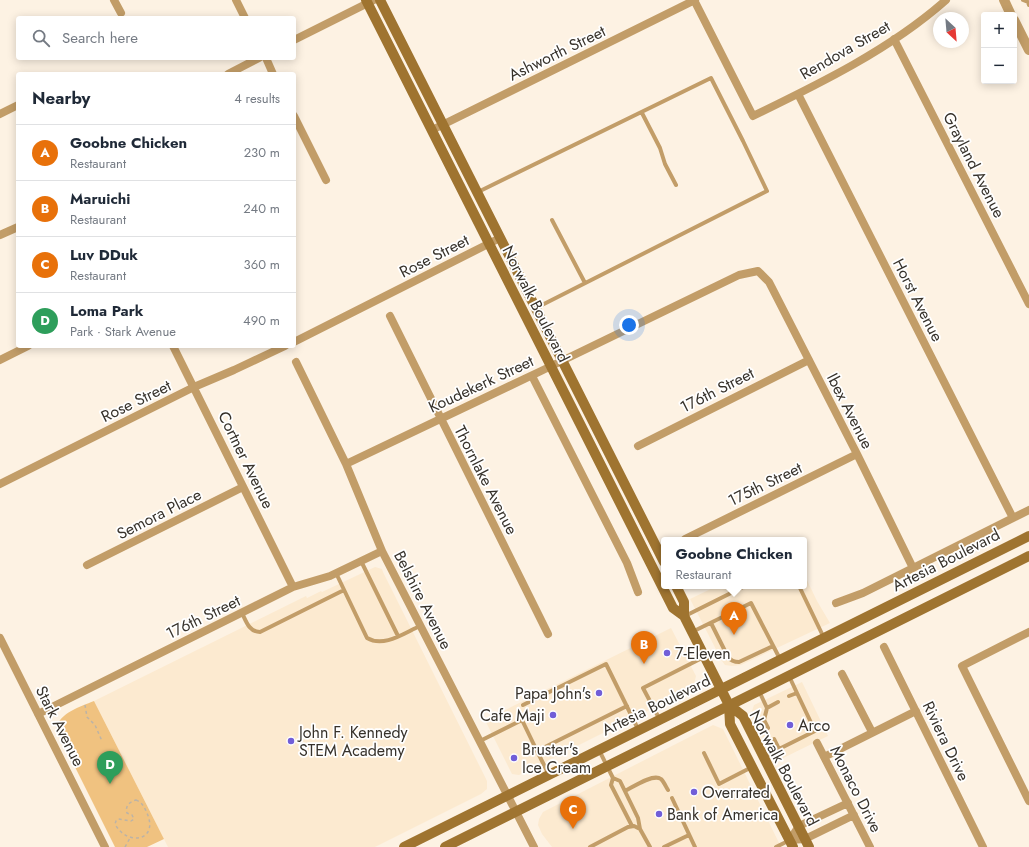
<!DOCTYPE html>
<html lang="en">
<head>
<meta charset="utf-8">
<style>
  :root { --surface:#fff; --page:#f2f2f3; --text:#1f2937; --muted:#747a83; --line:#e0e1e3; --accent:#0b8043 }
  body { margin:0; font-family:Jost,sans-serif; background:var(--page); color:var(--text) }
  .controls { position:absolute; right:12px; top:12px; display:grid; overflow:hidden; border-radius:4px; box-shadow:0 2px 10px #0003 }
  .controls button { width:36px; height:36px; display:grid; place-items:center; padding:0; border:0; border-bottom:1px solid var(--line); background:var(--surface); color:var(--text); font:20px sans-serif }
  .compass { position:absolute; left:933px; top:12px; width:36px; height:36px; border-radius:50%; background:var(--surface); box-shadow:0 2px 10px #0003; rotate:154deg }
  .you { position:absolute; left:629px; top:325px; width:14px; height:14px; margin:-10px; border:3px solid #fff; border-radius:50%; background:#1a73e8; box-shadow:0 0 0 6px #1a73e833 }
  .badge { display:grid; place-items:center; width:26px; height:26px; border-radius:50%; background:var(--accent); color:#fff; font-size:13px; font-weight:700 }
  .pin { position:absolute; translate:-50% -33px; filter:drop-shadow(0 1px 2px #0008) }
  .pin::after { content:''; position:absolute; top:21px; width:14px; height:12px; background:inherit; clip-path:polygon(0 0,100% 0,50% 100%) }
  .popup { position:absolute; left:661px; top:537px; width:146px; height:52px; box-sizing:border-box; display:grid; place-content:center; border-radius:4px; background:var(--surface); filter:drop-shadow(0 1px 3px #0005); font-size:13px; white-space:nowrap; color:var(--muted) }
  .popup b { font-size:15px; color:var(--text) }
  .popup::after { content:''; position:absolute; left:50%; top:100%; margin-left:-8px; border:8px solid transparent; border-top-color:var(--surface) }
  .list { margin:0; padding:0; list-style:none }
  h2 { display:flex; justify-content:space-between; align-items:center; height:52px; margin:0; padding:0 16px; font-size:17px }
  h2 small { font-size:13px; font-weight:400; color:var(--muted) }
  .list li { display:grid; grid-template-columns:26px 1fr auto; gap:12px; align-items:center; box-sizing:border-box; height:56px; padding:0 16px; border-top:1px solid var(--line) }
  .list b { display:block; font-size:15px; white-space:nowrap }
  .list p { margin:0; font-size:13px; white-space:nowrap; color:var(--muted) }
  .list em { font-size:13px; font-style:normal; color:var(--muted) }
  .icon { flex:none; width:22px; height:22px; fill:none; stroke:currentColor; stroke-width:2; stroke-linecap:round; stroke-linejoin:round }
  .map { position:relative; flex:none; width:1029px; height:847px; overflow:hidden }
  .search { position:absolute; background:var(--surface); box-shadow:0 2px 10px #0003; left:16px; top:16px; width:280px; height:44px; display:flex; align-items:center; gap:10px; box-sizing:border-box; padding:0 14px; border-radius:4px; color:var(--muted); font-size:15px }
  .panel { position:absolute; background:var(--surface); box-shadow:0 2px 10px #0003; left:16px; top:72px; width:280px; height:276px; border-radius:4px }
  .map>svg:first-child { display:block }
  .built { fill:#fcead0 }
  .green { fill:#f0c280 }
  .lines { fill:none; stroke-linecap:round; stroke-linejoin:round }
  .path { stroke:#bcb3a6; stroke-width:1.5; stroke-dasharray:3 3; stroke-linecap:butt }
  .service { stroke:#c29d68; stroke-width:4 }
  .minor { stroke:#c29d68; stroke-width:8 }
  .tertiary { stroke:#c29d68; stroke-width:10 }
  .secondary { stroke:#9f7430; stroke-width:10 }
  .poi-dot { fill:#715ed8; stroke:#fff; stroke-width:1.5 }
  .labels { text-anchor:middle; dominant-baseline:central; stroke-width:3.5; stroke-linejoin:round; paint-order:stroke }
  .street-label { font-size:16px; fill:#37322b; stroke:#fff }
  .poi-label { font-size:16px; fill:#37322b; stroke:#fff; text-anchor:start }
</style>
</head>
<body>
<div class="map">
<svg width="1029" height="847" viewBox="0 0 1029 847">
  <rect width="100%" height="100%" fill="#fdf2e3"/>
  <path class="built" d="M375,567L382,569L383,572L487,781V789L481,794L375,847H168L94,701L306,596L307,598L321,591L322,592Z
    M804,574L817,601L830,623L741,665L732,666L725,665L722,661L690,599L717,586H804Z
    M671,628L696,676L693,688L519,775L512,774L485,720Z
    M802,682L828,736L775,762L751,714L754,705Z
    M713,725L723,729L781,847H552L542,834L538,825L539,819L543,812Z"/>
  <path class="green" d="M94,701L164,839L147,847H115L56,729C60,712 80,707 94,701Z"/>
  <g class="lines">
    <path class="path" d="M85,705L87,717L95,725L102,741
      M136,800C141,802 144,806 146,811C161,841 127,847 115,824L116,821L118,819L131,821L134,819L132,815L127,813C125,806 129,802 136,800Z
      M125,847L130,838"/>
    <path class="service" d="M1023,0L1028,2L1029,5
      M642,113L660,148L665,164L676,185
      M478,192L711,78L743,141L767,191L536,308
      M552,220L585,283
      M361,561L398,636
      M336,573L367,638C384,648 404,633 420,626
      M799,586L824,638
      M242,613C246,621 249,632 260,632L344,590
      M685,616L745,586
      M711,623L728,657C731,661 734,662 739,662L773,646
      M692,632L751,603L780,659
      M789,676L797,693L789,696
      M759,691L767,708L778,702
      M523,705L606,664L638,729
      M660,720L643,688L704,657
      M764,720L767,708
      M748,727L764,720L768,728
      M480,741L522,720L537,751
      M779,749L815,731L797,693
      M599,750L613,778
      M704,753L719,784L752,767
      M765,757L779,749L774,739
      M549,775L537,751L627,706
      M625,791C633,787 653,773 661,779C664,782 666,787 668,790
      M672,798L695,847
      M632,826L611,785L613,778L620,781L638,818L640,829L650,847
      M590,847L628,827L634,826L640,829
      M664,847L689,835
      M776,847L790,840"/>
    <path class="minor" d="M114,0L121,13
      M236,0L245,18
      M694,0L753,116C819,84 891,49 946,0
      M894,39L1029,304
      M294,40L374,0
      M266,58L273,74
      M228,74L259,58
      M798,94L1013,518
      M0,114L18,105
      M294,116L326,180
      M432,130L695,0
      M0,235L18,227
      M390,316L548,634
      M294,342L500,238
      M173,346L293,587
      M0,360L28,346
      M296,362L346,464L382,551L534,847
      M532,376L627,563L638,592
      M638,446L809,360
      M346,464L541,371L739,275L758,271L769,282L857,454L913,568
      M0,484L194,387L234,370L285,346
      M685,539L857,454
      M87,565L243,487
      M836,603L863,593L1029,510
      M1029,632L962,666L1029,801
      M0,638L105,847
      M884,647L983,847
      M842,674L872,732
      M38,714L293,587L330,576L382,551
      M817,743L870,847
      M824,757L916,711
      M790,840L799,826L848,803
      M790,840L805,839L854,815"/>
    <path class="tertiary" d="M1004,0L1011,15
      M1014,20L1029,50"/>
    <path class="secondary" d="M366,0L673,608L684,616
      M380,0L664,562
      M676,586L684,602V616L729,705L730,724L793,847
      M729,705L743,716L809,847
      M404,847L1029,536
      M445,847L1029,556"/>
  </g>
  <g class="poi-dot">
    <circle cx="667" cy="653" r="4"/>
    <circle cx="599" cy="693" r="4"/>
    <circle cx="553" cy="715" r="4"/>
    <circle cx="790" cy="725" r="4"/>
    <circle cx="291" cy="741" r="4"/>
    <circle cx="514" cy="758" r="4"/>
    <circle cx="694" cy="792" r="4"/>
    <circle cx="659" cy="814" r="4"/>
  </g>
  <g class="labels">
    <g class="street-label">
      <text transform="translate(845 50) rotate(-30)">Rendova Street</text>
      <text transform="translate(557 53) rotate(-26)">Ashworth Street</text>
      <text transform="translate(974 165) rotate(63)">Grayland Avenue</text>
      <text transform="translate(434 256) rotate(-27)">Rose Street</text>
      <text transform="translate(918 300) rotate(63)">Horst Avenue</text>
      <text transform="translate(536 304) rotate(63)">Norwalk Boulevard</text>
      <text transform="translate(481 384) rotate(-25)">Koudekerk Street</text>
      <text transform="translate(717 390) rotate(-27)">176th Street</text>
      <text transform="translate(136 401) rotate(-26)">Rose Street</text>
      <text transform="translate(850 411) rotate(63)">Ibex Avenue</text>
      <text transform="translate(246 460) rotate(64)">Cortner Avenue</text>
      <text transform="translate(486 480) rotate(63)">Thornlake Avenue</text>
      <text transform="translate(765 484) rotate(-26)">175th Street</text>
      <text transform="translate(159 514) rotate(-27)">Semora Place</text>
      <text transform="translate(946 560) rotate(-27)">Artesia Boulevard</text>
      <text transform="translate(423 600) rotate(63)">Belshire Avenue</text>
      <text transform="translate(203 617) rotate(-26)">176th Street</text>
      <text transform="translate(656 705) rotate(-26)">Artesia Boulevard</text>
      <text transform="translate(60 726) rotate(63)">Stark Avenue</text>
      <text transform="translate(946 741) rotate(64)">Riviera Drive</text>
      <text transform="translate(784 768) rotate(62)">Norwalk Boulevard</text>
      <text transform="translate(856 789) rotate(63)">Monaco Drive</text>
    </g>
    <g class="poi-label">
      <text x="675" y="653">7-Eleven</text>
      <text x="591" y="693" text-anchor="end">Papa John's</text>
      <text x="545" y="715" text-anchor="end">Cafe Maji</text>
      <text x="798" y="725">Arco</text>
      <text x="299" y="732">John F. Kennedy<tspan x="299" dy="18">STEM Academy</tspan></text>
      <text x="522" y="749">Bruster's<tspan x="522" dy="18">Ice Cream</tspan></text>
      <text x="702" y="792">Overrated</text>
      <text x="667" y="814">Bank of America</text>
    </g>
  </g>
</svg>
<div class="controls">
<button>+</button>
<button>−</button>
</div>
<svg class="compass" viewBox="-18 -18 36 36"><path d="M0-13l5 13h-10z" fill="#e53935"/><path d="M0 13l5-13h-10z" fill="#747a83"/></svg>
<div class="you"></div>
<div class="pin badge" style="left:734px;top:635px;background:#e8710a">A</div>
<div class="popup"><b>Goobne Chicken</b>Restaurant</div>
<div class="pin badge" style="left:644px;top:664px;background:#e8710a">B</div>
<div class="pin badge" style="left:573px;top:829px;background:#e8710a">C</div>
<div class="pin badge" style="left:110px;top:784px;background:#2e9e5b">D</div>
<div class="search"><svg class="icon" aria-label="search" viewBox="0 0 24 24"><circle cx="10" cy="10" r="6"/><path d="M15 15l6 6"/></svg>Search here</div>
<section class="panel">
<h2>Nearby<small>4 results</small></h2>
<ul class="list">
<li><span class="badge" style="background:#e8710a">A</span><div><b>Goobne Chicken</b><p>Restaurant</p></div><em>230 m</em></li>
<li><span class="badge" style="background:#e8710a">B</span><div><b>Maruichi</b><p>Restaurant</p></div><em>240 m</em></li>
<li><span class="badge" style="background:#e8710a">C</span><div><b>Luv DDuk</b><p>Restaurant</p></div><em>360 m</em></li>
<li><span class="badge" style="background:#2e9e5b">D</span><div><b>Loma Park</b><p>Park · Stark Avenue</p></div><em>490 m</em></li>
</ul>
</section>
</div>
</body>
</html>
